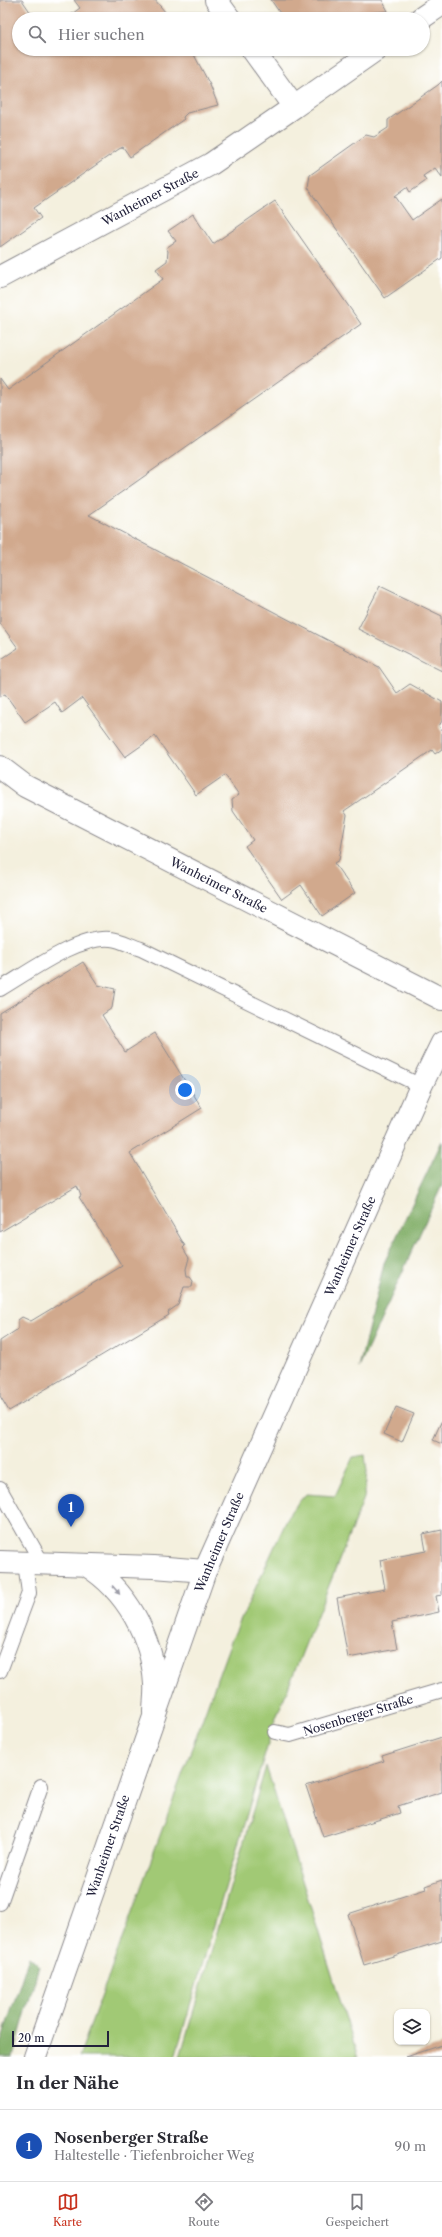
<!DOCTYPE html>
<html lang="de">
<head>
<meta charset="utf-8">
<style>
  :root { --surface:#fff; --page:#f2f2f3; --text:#2b2b33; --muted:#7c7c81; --line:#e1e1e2; --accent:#c8321e }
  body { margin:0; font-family:"Libre Caslon Text",serif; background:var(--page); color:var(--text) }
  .controls { position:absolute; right:12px; bottom:12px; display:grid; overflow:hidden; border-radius:8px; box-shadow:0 1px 3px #0004 }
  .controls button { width:36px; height:36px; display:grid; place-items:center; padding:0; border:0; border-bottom:1px solid var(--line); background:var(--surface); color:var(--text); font:20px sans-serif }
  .scale { position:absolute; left:12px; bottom:10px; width:97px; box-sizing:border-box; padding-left:4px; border:2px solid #22223b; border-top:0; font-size:11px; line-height:14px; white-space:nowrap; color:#22223b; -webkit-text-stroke:3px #fff; paint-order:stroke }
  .you { position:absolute; left:185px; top:1090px; width:14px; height:14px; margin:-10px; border:3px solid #fff; border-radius:50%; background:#1a73e8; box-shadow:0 0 0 6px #1a73e833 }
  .badge { display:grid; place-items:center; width:26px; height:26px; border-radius:50%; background:var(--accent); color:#fff; font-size:13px; font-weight:700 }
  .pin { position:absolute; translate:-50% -33px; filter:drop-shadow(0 1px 2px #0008) }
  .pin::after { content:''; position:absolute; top:21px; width:14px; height:12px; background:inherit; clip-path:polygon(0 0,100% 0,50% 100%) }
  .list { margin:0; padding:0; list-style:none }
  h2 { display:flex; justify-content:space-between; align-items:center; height:52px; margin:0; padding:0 16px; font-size:17px }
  h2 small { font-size:13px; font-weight:400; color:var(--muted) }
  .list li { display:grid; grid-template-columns:26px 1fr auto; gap:12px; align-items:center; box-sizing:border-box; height:72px; padding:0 16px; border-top:1px solid var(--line) }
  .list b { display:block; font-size:15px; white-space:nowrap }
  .list p { margin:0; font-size:13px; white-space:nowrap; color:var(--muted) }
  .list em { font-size:13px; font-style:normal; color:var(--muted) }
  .icon { flex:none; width:22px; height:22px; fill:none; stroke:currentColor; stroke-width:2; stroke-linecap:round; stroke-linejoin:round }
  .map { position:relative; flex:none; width:442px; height:2057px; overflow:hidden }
  .search { position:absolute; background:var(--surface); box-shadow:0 1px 3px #0004; left:12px; right:12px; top:12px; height:44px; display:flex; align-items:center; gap:10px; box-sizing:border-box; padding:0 14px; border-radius:22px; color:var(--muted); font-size:15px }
  .sheet { height:124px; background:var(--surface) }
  nav { display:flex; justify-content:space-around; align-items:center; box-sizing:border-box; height:56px; border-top:1px solid var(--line); background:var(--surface); font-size:11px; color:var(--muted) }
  nav a { display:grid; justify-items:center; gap:2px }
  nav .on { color:var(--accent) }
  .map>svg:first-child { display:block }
  .green { fill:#a1c974; stroke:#627658 }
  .forest { fill:#80ad66; stroke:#516850 }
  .building { fill:#d1a98d }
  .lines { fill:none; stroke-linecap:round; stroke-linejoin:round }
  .lane-casing { stroke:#8b898c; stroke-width:16 }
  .street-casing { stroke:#8b898c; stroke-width:24 }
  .secondary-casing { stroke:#8b898c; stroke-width:24 }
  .lane { stroke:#fff; stroke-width:14 }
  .street { stroke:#fff; stroke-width:22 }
  .secondary { stroke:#fff; stroke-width:22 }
  .oneway { fill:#9c9ca7 }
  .labels { text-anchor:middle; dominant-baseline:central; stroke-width:4; stroke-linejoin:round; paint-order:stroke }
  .street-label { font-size:12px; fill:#22223b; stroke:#fff }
</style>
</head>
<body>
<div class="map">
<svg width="442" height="2057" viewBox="0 0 442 2057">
  <rect width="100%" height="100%" fill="#fff"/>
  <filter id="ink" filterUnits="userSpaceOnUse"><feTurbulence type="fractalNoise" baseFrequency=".025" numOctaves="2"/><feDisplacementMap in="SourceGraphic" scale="8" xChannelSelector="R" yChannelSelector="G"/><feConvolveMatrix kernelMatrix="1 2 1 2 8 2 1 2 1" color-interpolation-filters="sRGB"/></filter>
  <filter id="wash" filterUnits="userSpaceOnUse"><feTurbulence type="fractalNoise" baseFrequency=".012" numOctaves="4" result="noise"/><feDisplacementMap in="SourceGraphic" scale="16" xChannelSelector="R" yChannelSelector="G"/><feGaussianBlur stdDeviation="0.9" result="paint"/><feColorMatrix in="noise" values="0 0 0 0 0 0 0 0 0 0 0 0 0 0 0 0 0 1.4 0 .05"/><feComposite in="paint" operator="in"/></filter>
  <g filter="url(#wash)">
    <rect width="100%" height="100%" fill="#f4f0de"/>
    <path class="green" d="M365,1455L367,1472L364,1498L274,1723L175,2057H79L231,1641L291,1511L306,1494L335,1496L353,1457Z
      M266,1766L358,2057H180Z"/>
    <path class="forest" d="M442,1141V1185L359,1368L384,1263Z
      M29,1957L39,1966L13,2057H0V2044Z"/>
    <g id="blocks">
      <path class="building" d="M0,0H22L35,19H19V49H191L210,85L218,105L187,113L183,117L184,119L130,157L123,147L119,149L34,208L41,218L0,247Z
        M74,0H155L171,19H65L80,8Z
        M271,0H382L388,11L354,14L349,19H284Z
        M442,81V177L435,168L423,176L426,181L410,192L407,187L395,196L412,220L442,199V258L385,298L312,194L308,187L310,175L366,135L374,137L388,128V120L438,85Z
        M275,201L361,324L89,515L379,667L397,693L410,684L442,702V721L439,726L442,731V749L435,754L432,750L344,811L347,815L339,860L334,863L355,893L322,916L301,885L282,899L245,846L253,840L233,811L232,800L239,795L225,775L196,795L155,736L125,757L82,698L62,713L55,702L25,722L5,694L0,697V660L18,648L0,623V379L8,390L163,279L156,269L167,261L168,251L166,248L176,241L168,231L193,214L213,244Z
        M380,586L442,616V671L358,629Z
        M83,962L98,985L115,989L112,1008L102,1015L125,1052L155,1033L202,1108L130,1153L185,1246L183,1248L189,1258L186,1269L187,1277H190L193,1281L192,1287H184L178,1305L168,1312L169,1315L9,1411L0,1396V1341L18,1329V1320L22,1317L31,1321L122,1266L79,1197L81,1196L77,1186L0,1232V1013Z
        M396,1407L414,1414L402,1442L384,1434Z
        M442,1420V1444L433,1440Z
        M442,1530V1595L436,1596L439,1612L392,1622L397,1649L348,1658L337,1598L385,1589L380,1560L426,1551L423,1534Z
        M442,1737V1792L398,1806L400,1813L323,1837L306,1786L384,1761L382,1756Z
        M442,1880V1941L364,1965L348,1914L426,1889L425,1886Z
        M442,2045V2057H406Z"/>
    </g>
  </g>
  <g filter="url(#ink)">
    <use href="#blocks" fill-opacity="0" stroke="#8b898c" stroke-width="1"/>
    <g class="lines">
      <g class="lane-casing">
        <path id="lane" d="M0,989C29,972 79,935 111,939C121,940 131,946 141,949L421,1086
          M0,1489L42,1563
          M0,1671L29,1593L25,1562
          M275,1732L290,1735L442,1690
          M0,1903L41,1786"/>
      </g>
      <g class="street-casing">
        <path id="street" d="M216,0L230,19
          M420,19L442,4
          M252,49L294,107L377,49
          M0,277L211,164L294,107
          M0,767L25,786L442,999
          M0,1562L154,1567L205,1571
          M86,1565C127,1590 152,1637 155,1684C156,1693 154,1703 154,1712"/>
      </g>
      <g class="secondary-casing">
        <path id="secondary" d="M35,2057L205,1571L421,1086L442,1043"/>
      </g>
      <use href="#lane" class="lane"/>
      <use href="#street" class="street"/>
      <use href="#secondary" class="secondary"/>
    </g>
    <defs><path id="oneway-solid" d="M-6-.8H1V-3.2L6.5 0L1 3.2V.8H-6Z"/></defs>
    <use class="oneway" href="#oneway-solid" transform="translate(116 1590) rotate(49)"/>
  </g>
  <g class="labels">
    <g class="street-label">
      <text transform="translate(150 197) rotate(-28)">Wanheimer Straße</text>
      <text transform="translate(219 885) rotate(27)">Wanheimer Straße</text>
      <text transform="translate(350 1246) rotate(-66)">Wanheimer Straße</text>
      <text transform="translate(219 1542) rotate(-67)">Wanheimer Straße</text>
      <text transform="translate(358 1715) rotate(-17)">Nosenberger Straße</text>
      <text transform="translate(108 1846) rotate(-71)">Wanheimer Straße</text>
    </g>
  </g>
</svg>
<div class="controls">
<button><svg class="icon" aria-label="layers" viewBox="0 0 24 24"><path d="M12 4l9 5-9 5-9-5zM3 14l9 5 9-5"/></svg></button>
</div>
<div class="scale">20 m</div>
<div class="you"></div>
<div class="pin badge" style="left:71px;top:1527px;background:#1a4fb4">1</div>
<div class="search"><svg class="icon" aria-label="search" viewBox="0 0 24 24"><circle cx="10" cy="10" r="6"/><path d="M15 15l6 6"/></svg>Hier suchen</div>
</div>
<section class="sheet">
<h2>In der Nähe<small></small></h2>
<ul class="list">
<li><span class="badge" style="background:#1a4fb4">1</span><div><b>Nosenberger Straße</b><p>Haltestelle · Tiefenbroicher Weg</p></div><em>90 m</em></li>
</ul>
</section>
<nav>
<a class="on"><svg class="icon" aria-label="map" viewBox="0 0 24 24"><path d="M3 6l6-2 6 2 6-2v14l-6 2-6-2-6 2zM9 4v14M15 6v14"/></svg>Karte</a>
<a><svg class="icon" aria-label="directions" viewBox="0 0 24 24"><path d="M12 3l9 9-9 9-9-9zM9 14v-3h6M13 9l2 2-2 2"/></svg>Route</a>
<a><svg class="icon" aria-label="saved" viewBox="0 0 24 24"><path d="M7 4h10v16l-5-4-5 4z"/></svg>Gespeichert</a>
</nav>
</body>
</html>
